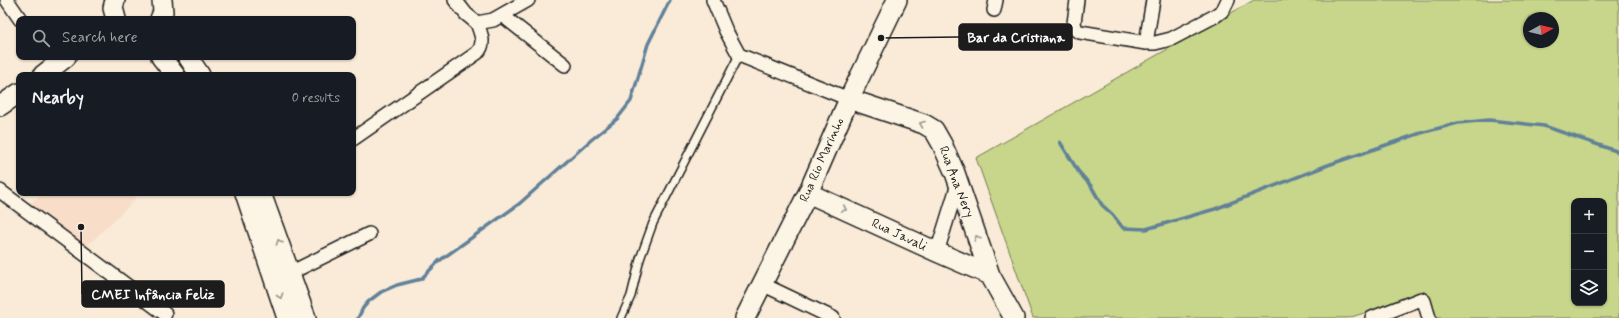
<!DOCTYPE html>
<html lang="en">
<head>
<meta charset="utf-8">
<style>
  :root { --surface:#171b24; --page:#20242c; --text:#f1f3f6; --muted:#9ea1a6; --line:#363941 }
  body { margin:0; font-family:Mynerve,sans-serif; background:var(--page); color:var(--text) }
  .controls { position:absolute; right:12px; bottom:12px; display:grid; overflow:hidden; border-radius:8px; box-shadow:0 1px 3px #0004 }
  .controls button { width:36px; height:36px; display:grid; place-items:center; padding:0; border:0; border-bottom:1px solid var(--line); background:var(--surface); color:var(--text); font:20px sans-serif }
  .compass { position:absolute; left:1523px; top:12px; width:36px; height:36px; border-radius:50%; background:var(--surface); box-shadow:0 1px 3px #0004; rotate:82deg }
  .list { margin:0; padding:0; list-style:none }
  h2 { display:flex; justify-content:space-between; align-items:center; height:52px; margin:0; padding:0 16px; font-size:17px }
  h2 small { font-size:13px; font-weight:400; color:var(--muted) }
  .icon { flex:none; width:22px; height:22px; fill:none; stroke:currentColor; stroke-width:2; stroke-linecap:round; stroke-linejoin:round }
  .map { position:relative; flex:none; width:1619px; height:318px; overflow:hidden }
  .search { position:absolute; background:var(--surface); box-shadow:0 1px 3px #0004; left:16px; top:16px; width:340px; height:44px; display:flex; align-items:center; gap:10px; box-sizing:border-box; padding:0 14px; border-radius:8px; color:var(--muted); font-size:15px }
  .panel { position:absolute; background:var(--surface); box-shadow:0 1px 3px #0004; left:16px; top:72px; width:340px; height:124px; border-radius:8px }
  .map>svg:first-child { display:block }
  .built { fill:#f8dec8 }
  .green { fill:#c7d68a; stroke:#727953; fill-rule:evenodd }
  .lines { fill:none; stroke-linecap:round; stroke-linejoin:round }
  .stream { stroke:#618199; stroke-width:3.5 }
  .lane-casing { stroke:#1c1c1c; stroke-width:10 }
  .street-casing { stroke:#1c1c1c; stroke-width:16 }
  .secondary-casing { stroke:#1c1c1c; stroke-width:22 }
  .lane { stroke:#fcf5e5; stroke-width:7 }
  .street { stroke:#fcf5e5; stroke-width:13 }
  .secondary { stroke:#fcf5e5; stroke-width:19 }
  .oneway { stroke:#97938b }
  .labels { text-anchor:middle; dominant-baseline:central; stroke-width:3.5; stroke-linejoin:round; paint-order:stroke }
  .street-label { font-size:13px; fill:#1c1c1c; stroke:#fcf5e5 }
  .leader { fill:none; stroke:#1c1c1c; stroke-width:1.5 }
  .callout-dot { fill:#1c1c1c; stroke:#fcf5e5; stroke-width:1.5 }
  .callout { fill:#1c1c1c; stroke:#1c1c1c; stroke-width:1.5 }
  .callout-label { font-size:14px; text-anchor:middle; font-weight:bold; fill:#fff }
</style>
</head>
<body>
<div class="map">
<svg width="1619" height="318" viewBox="0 0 1619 318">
  <rect width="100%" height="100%" fill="#faebd8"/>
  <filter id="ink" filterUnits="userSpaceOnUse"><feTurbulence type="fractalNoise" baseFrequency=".025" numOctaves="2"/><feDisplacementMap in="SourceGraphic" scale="8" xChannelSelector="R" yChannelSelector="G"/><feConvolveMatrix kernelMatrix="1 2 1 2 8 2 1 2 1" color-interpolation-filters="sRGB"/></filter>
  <g filter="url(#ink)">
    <path class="built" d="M44,193H131L136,199L85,248L26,206Z"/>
    <path class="green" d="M1254,0H1619V318H1434L1426,294L1348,318H1033L976,158ZM1529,18H1553V42H1529ZM1574,201H1604V303H1574Z"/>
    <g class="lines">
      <path class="stream" d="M1060,142L1078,171L1091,186L1102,205L1113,215L1123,228L1146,229L1215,209L1328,165L1421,133L1458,123L1489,120L1544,126L1619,152
        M358,318L363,308L369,301L381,292L397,285L421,279L439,261L519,204L591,140L617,119L631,101L648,44L670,0"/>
      <g class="lane-casing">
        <path id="lane" d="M621,318L631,296L640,259L653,223L739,55"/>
      </g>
      <g class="street-casing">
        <path id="street" d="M7,0L20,19
          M455,0L466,14L477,23L493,20L528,0
          M713,0L726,31L739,55L849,99
          M1077,0L1074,23L1076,30L1080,32L1146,43H1155L1171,39L1215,16L1223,10L1228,0
          M994,10L996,0
          M502,15L565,65
          M1146,43L1153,0
          M353,139L477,53C486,44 481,34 477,23
          M0,191L165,314
          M937,252L958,184
          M290,273L369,234
          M762,284L833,318
          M1372,318L1421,299L1424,301L1429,318"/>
      </g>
      <g class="secondary-casing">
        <path id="secondary" d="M115,0L113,8L116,19
          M160,19L163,12L162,0
          M161,57L175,75
          M188,57L200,75
          M43,75L66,57
          M849,99L924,124L934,130L942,144L955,173L990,275L1014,318
          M0,106L19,93
          M245,193L287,318
          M261,193L306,318
          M808,193L937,252L990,275
          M745,318L808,193L849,99L897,0"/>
      </g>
      <use href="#lane" class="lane"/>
      <use href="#street" class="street"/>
      <use href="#secondary" class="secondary"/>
    </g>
    <defs><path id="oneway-chevron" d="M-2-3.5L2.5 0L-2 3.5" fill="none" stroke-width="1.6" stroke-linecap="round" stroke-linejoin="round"/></defs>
    <g class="oneway">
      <use href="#oneway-chevron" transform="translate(922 124) rotate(-159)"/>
      <use href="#oneway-chevron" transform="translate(844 209) rotate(25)"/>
      <use href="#oneway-chevron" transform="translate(977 238) rotate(-109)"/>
      <use href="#oneway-chevron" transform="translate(279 242) rotate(-109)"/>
      <use href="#oneway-chevron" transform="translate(280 296) rotate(71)"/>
    </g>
  </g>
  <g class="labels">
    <g class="street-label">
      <text transform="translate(822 160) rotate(-66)">Rua Rio Marinho</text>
      <text transform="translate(956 182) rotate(69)">Rua Ana Nery</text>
      <text transform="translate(899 235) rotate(25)">Rua Javali</text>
    </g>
  </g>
  <path class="leader" d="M881 38L959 37M81 227L82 294"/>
  <g class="callout-dot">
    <circle cx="881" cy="38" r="4"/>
    <circle cx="81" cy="227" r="4"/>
  </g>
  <g class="callout">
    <rect x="959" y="24" width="113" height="26" rx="4"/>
    <rect x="82" y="281" width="142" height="26" rx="4"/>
  </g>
  <g class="callout-label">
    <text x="1016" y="42">Bar da Cristiana</text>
    <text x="153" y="299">CMEI Infância Feliz</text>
  </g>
</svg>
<div class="controls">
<button>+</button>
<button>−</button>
<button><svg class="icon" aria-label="layers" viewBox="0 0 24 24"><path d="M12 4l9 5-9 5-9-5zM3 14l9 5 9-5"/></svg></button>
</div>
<svg class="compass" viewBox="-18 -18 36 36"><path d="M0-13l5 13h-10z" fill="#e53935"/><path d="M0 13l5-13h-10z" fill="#9ea1a6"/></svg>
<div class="search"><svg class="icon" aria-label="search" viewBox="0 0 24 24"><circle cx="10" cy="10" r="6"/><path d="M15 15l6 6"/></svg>Search here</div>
<section class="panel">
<h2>Nearby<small>0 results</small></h2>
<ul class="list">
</ul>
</section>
</div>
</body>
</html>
